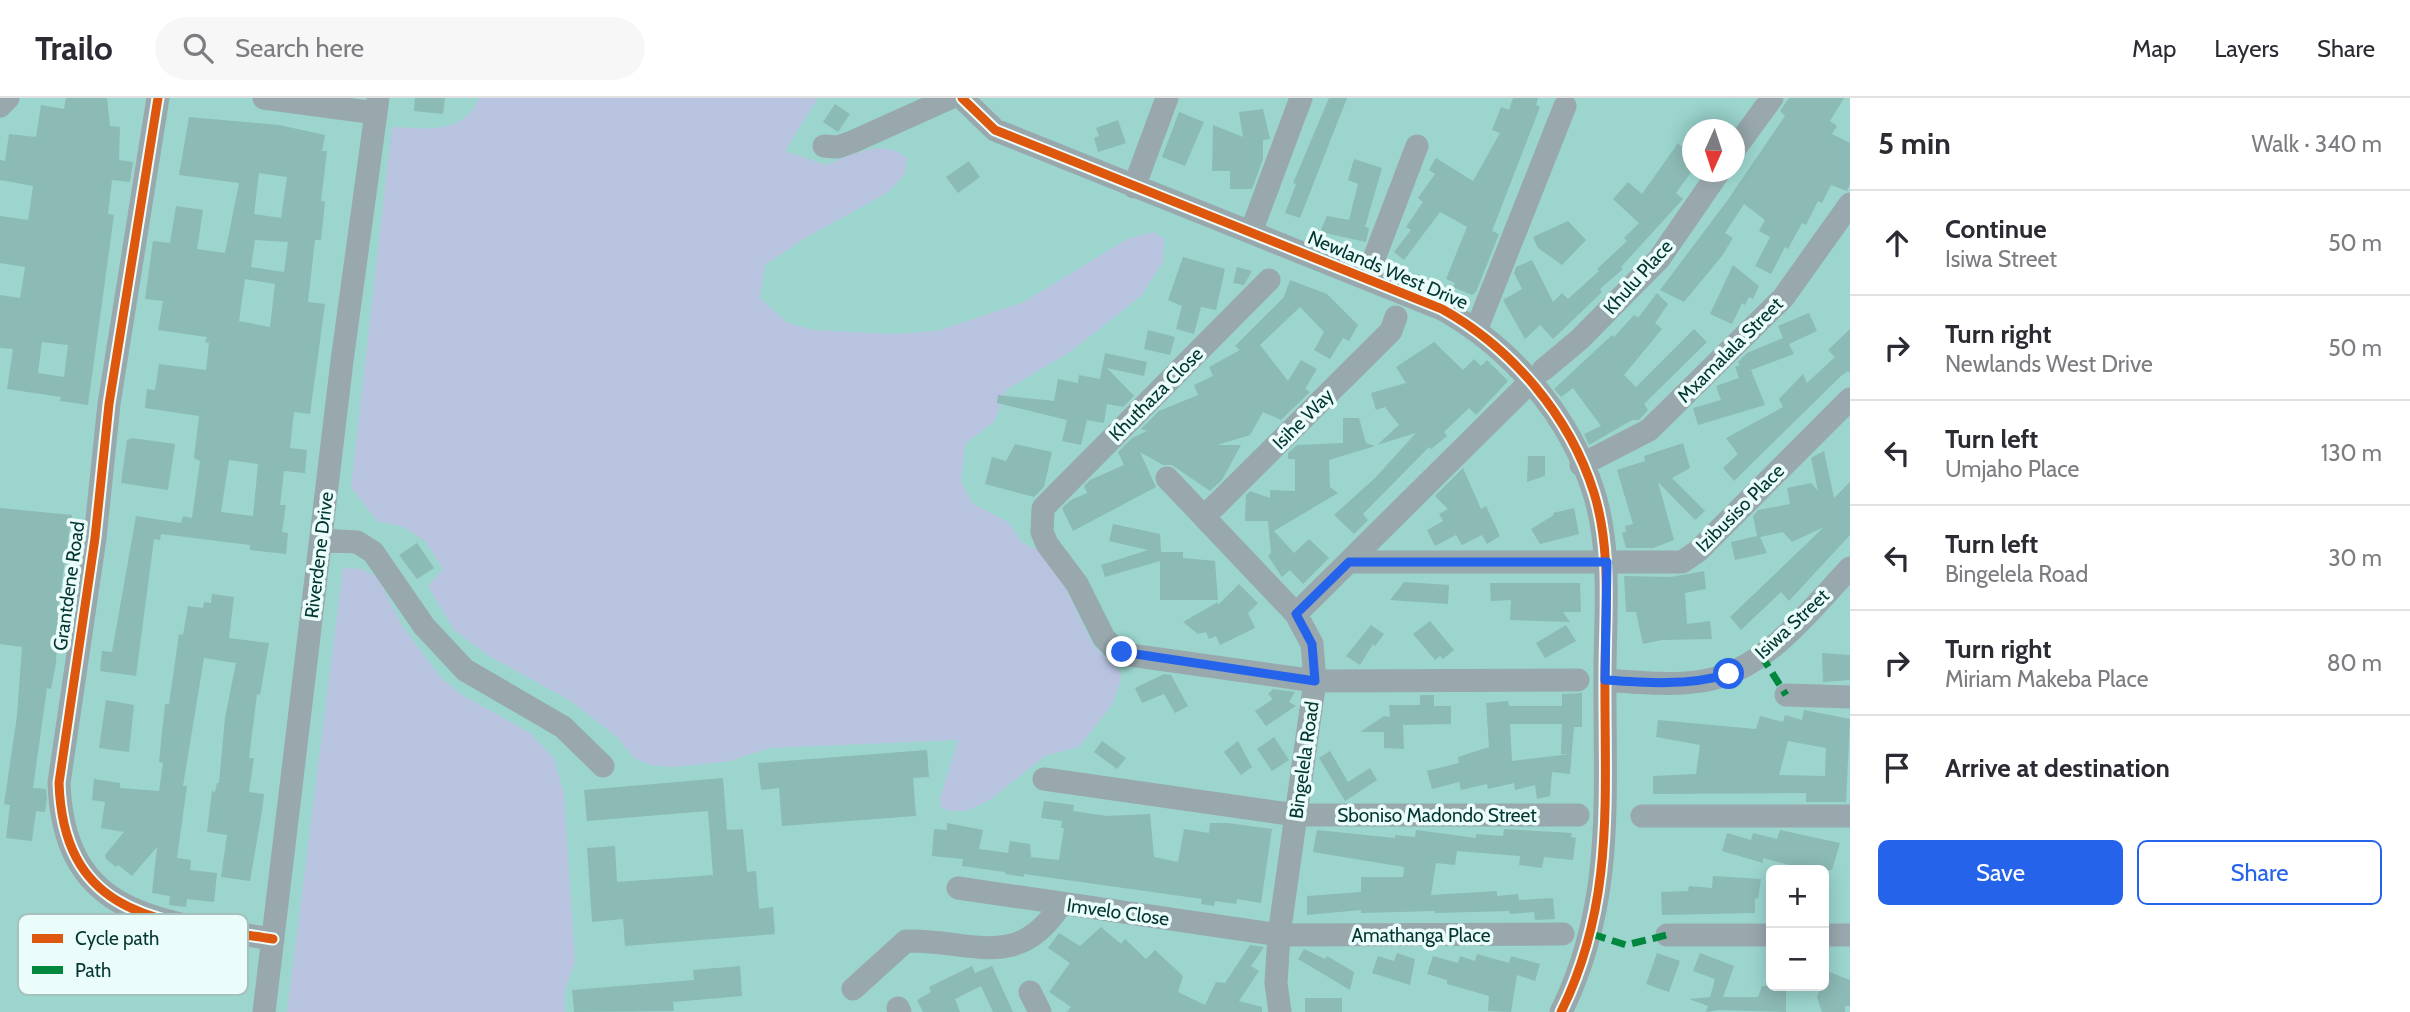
<!DOCTYPE html>
<html lang="en">
<head>
<meta charset="utf-8">
<style>
  :root { --surface:#fff; --page:#f7f7f7; --text:#2b2b33; --muted:#7c7c81; --line:#e1e1e2; --accent:#2563eb }
  body { margin:0; font-family:Cabin,sans-serif; background:var(--page); color:var(--text) }
  .controls { position:absolute; right:21px; bottom:21px; display:grid; overflow:hidden; border-radius:10px; box-shadow:0 4px 18px #0003 }
  .controls button { width:63px; height:63px; display:grid; place-items:center; padding:0; border:0; border-bottom:2px solid var(--line); background:var(--surface); color:var(--text); font:35px sans-serif }
  .compass { position:absolute; left:1682px; top:21px; width:63px; height:63px; border-radius:50%; background:var(--surface); box-shadow:0 4px 18px #0003; rotate:183deg }
  .stop { position:absolute; width:21px; height:21px; margin:-16px; border:5px solid #2563eb; border-radius:50%; background:#fff }
  .stop.end { background:#2563eb; border-color:#fff; box-shadow:0 2px 7px #0008 }
  .list { margin:0; padding:0; list-style:none }
  h2 { display:flex; justify-content:space-between; align-items:center; height:91px; margin:0; padding:0 28px; font-size:30px }
  h2 small { font-size:23px; font-weight:400; color:var(--muted) }
  .list li { display:grid; grid-template-columns:46px 1fr auto; gap:21px; align-items:center; box-sizing:border-box; height:105px; padding:0 28px; border-top:2px solid var(--line) }
  .list b { display:block; font-size:26px; white-space:nowrap }
  .list p { margin:0; font-size:23px; white-space:nowrap; color:var(--muted) }
  .list em { font-size:23px; font-style:normal; color:var(--muted) }
  .actions { display:flex; gap:14px; padding:21px 28px }
  .actions a { flex:1; padding:16px 0; border:2px solid var(--accent); border-radius:10px; text-align:center; font-size:24px; color:var(--accent) }
  .actions .main { background:var(--accent); color:#fff }
  .icon { flex:none; width:38px; height:38px; fill:none; stroke:currentColor; stroke-width:2; stroke-linecap:round; stroke-linejoin:round }
  .map { position:relative; flex:none; width:1850px; height:914px; overflow:hidden }
  header { display:flex; align-items:center; gap:42px; box-sizing:border-box; height:98px; padding:0 35px; background:var(--surface); border-bottom:2px solid var(--line) }
  header strong { font-size:33px }
  nav { display:flex; gap:38px; margin-inline-start:auto; font-size:24px }
  .search { width:490px; height:63px; background:var(--page); display:flex; align-items:center; gap:18px; box-sizing:border-box; padding:0 24px; border-radius:38px; color:var(--muted); font-size:26px }
  main { display:flex }
  aside { flex:1; background:var(--surface) }
  .map>svg:first-child { display:block }
  .green { fill:#b7c3df }
  .building { fill:#8cbab5; fill-rule:evenodd }
  .lines { fill:none; stroke-linecap:round; stroke-linejoin:round }
  .minor { stroke:#98a8ad; stroke-width:23 }
  .quiet { stroke:#00873e; stroke-width:7; stroke-dasharray:14 7; stroke-linecap:butt }
  .cycleway-casing { stroke:#eafdfa; stroke-width:13 }
  .cycleway { stroke:#dd570e; stroke-width:9 }
  .route { stroke:#2563eb; stroke-width:9 }
  .labels { text-anchor:middle; dominant-baseline:central; stroke-width:7; stroke-linejoin:round; paint-order:stroke }
  .street-label { font-size:19px; fill:#043631; stroke:#eafdfa }
  .key { fill:#eafdfa; stroke:#a5c1be; stroke-width:2 }
  .key-label { font-size:19px; fill:#043631 }
</style>
</head>
<body>
<header>
<strong>Trailo</strong>
<div class="search"><svg class="icon" aria-label="search" viewBox="0 0 24 24"><circle cx="10" cy="10" r="6"/><path d="M15 15l6 6"/></svg>Search here</div>
<nav><a>Map</a><a>Layers</a><a>Share</a></nav>
</header>
<main>
<div class="map">
<svg width="1850" height="914" viewBox="0 0 1850 914">
  <rect width="100%" height="100%" fill="#9bd5ce"/>
  <path class="green" d="M479,0H818L785,53L826,67C853,57 881,39 907,60L905,76L887,95L807,139L765,167L760,200L786,224L814,232L895,236L937,233L1024,204L1127,141L1153,134L1164,140L1163,164L1141,198L1070,254L1006,292L995,323L965,346L961,384L973,406L1008,424L1023,445L1038,452L1061,481L1093,547L1120,573L1121,582L1112,607L1079,649L1045,658L990,702L966,713H949L941,709L940,700L958,642L770,650L730,663L676,669L650,667L634,660L618,640L571,603L489,558L454,532L428,488L443,471L425,443L403,429L377,423L351,389L392,29C425,30 463,38 479,0Z
    M343,470L362,471L378,480L403,529L441,580L462,597L529,634L554,660L564,696L575,864L564,895L565,914H287Z"/>
  <path class="building" d="M66,0H107L110,28L120,29L119,62L133,64L130,84L112,82L108,116L114,117L88,307L60,303L61,299L7,291L13,251L0,250V197L20,200L25,169L0,165V118L28,122L33,88L0,82V62L5,63L9,36L36,39L41,7L64,11ZM42,244L68,247L64,279L38,275Z
    M415,0H445L443,16L414,13Z
    M1329,0H1347L1300,120L1285,115L1296,86L1293,85Z
    M1513,0H1538L1536,7L1540,9L1492,133L1499,136L1476,194L1472,197L1453,189L1455,185L1446,181L1467,129L1453,121L1440,114L1404,162L1394,154L1411,132L1406,129L1423,104L1418,100L1435,76L1429,72L1436,60L1473,83L1500,35L1492,32L1501,9L1509,12Z
    M1789,0H1844L1830,23L1837,28L1832,36L1850,45V86L1847,93L1831,87L1822,105L1818,103L1806,127L1802,125L1788,151L1785,149L1771,176L1755,168L1770,139L1759,133L1765,122L1744,106L1725,135L1733,140L1722,158L1684,204L1660,192L1727,103L1785,18L1780,13Z
    M835,6L850,16L838,34L823,24Z
    M1263,11L1270,41L1263,42V61L1252,91H1230V73H1212L1213,27L1243,39L1239,14Z
    M1179,14L1204,24L1185,68L1162,59Z
    M189,19L279,27L325,37L322,53H327L321,103L325,104L321,142H315L308,204L325,206L310,316L294,314L290,350L307,352L305,375L284,373L280,407H286L282,434L288,435L286,456L250,452V447L161,436L160,442L154,441L136,578L100,573L102,553L112,554L136,418L181,425L183,418L192,420L200,363L194,360L199,318L145,310L147,291L155,292L159,266L206,272L209,245L205,244L207,239L158,232L163,203L145,201L153,143L170,145L176,108L203,112L197,151L225,155L239,85L179,77ZM259,75L287,79L281,120L254,116ZM255,142L288,144L284,174L251,169ZM245,181L275,186L270,229L239,223ZM229,362L258,366L253,418L221,414Z
    M1118,22L1126,45L1098,54L1094,40L1099,38L1096,30Z
    M1678,45L1692,59V73L1676,95L1683,101L1621,169L1623,171L1600,191L1602,194L1553,241L1540,227L1525,241L1503,202L1522,191L1514,175L1516,169L1532,162L1553,204L1562,195L1568,201L1599,173L1597,171L1627,143L1624,140L1639,125L1613,101L1628,84L1642,96Z
    M1354,61L1382,70L1365,129L1369,130L1366,144L1320,134L1327,118L1349,122L1358,86L1348,82Z
    M969,63L980,79L958,95L946,79Z
    M1568,123L1586,142L1562,167L1538,150L1533,139Z
    M1183,159L1225,171L1216,212L1201,209L1194,236L1176,231L1182,208L1168,202Z
    M1733,167L1759,188L1753,201L1749,199L1745,207L1742,205L1732,226L1710,216Z
    M1237,169L1252,173L1244,187L1233,185Z
    M1290,182L1327,196L1358,227L1349,243L1343,240L1330,261L1314,252L1324,234L1300,209L1260,247L1288,283L1301,262L1317,271L1305,291L1310,294L1281,322L1263,314L1250,337L1217,347H1241L1222,382L1210,393L1172,367H1163L1140,354L1156,389L1073,433L1062,410L1071,402L1087,395L1084,388L1090,382L1124,367L1118,354L1132,340L1147,333L1141,331L1159,313L1198,297L1194,287L1213,278L1209,269L1240,252L1235,248L1284,199Z
    M1657,195L1668,206L1655,225L1662,231L1624,277L1636,289L1694,231L1707,244L1644,306L1648,312L1639,322H1632L1589,347L1584,336L1601,328L1573,290L1561,299L1554,291L1612,237L1614,239L1634,217L1638,220Z
    M1809,215L1817,233L1789,246L1794,256L1751,272L1765,307L1698,327L1693,310L1721,302L1716,288L1739,280L1735,269L1740,267L1738,264L1747,255L1783,240L1778,228Z
    M1850,231V275L1848,273L1841,278L1734,383L1723,370L1738,356L1726,340L1783,309L1779,301L1803,276L1807,285L1835,259L1828,252Z
    M1148,232L1175,239L1170,257L1144,251Z
    M1434,244L1463,272L1474,261L1481,268L1487,262L1508,283L1476,317L1469,310L1444,334L1447,338L1431,351L1429,349L1363,416L1368,422L1354,436L1334,417L1375,380L1416,335L1377,347L1399,327L1385,309L1376,312L1371,295L1406,285L1396,269Z
    M1105,255L1147,264L1144,278L1107,270L1134,298L1123,309L1107,306L1104,325L1087,322L1081,347L1062,343L1067,322L997,305L998,297L1054,303L1058,281L1078,285L1079,277L1100,281Z
    M1343,320H1359L1366,345L1375,348L1329,362L1330,389L1338,395L1274,433L1294,455L1309,441L1329,460L1303,486L1290,472L1282,479L1268,458L1271,455L1268,423H1245L1246,397L1250,393L1270,400V392L1295,393V361H1288V355L1297,347L1343,345Z
    M132,340L175,346L168,392L121,385L127,342Z
    M1683,345L1690,370L1672,380L1705,413L1695,422L1658,384L1674,442L1653,450H1626L1622,435L1626,434L1625,428L1633,426L1617,372L1645,363L1644,358Z
    M1015,346L1052,354L1044,389L1034,399L985,386L992,359L1006,363Z
    M1824,353L1834,400L1850,384V437L1789,503L1781,494L1741,532L1730,519L1824,429L1792,444L1783,434L1760,439L1767,455L1735,462L1731,444L1757,438L1753,418L1758,412L1790,406L1787,390L1811,385L1818,393L1811,360Z
    M1528,358H1545V378L1527,384Z
    M1463,370L1481,411L1486,408L1500,438L1487,446L1482,437L1462,447L1456,437L1435,448L1427,432L1443,423L1439,416L1448,411L1435,398Z
    M0,410L72,417L58,509L56,565L51,591L47,590L33,690L46,691L47,700L45,714L36,713L32,743L6,740L10,707L4,706L17,618L22,549L0,546Z
    M1574,410L1579,436L1540,446L1531,431L1554,417L1553,415Z
    M1113,426L1160,436L1161,454H1183V460L1215,463L1218,502H1160V463L1105,479L1101,467L1148,452L1109,443Z
    M417,445L434,470L417,481L399,457Z
    M1704,473L1706,491L1685,495L1687,526L1710,523L1712,541L1662,542L1643,546L1636,514H1626L1624,478L1671,479Z
    M1404,484L1449,487L1448,506L1390,502Z
    M1490,485H1580L1581,514H1563L1570,524L1510,522L1511,502L1491,503Z
    M1239,486L1258,505L1248,515L1255,530L1220,547L1216,538L1209,541L1206,534L1198,536L1183,524L1218,504V507Z
    M212,496L234,499L229,540L269,545L260,597L257,596L249,660H254L249,694L264,696L262,713L250,783L221,779L227,737L207,734L212,693L215,694L217,685H219L225,620L236,565L204,560L183,688H187L177,760L191,762L190,772L217,775L214,804L187,801L186,809L169,807L170,798L152,795L157,749L132,778L118,767L116,769L106,761L105,757L124,734L101,730L105,704L92,702L94,681L120,685V690L159,693L163,665L159,664L163,625L165,606H169L179,536L183,537L188,508L203,510L204,504L211,505Z
    M1430,523L1454,552L1443,561L1440,558L1435,562L1413,536Z
    M1371,527L1384,536L1375,548L1373,546L1360,567L1346,558Z
    M1566,527L1576,543L1545,560L1536,545Z
    M1822,555L1850,557V582L1823,584Z
    M1164,576L1171,577L1188,608L1175,615L1164,596L1142,605L1135,590Z
    M1273,591L1295,594L1289,604L1296,608L1266,628L1255,613L1273,601L1268,596Z
    M1582,595V629H1574L1570,676L1552,674L1550,698L1537,701L1535,687L1515,692L1514,685L1488,691L1487,686L1461,692L1459,684L1432,691L1427,673L1459,665L1458,659L1489,649L1486,605L1508,603L1509,608H1562V596ZM1510,626H1562L1561,656H1570L1512,663Z
    M1420,597H1434V608H1451V626L1403,627L1404,651L1384,650V634H1360L1384,618L1390,619L1389,607H1420Z
    M106,602L134,607L129,654L99,650Z
    M1804,612L1850,621L1846,704H1806V695L1653,696V678L1696,676L1700,647L1656,639L1658,622L1756,631L1760,618L1783,624L1785,617L1802,622ZM1788,643L1826,650L1825,678L1779,677Z
    M1274,639L1289,662L1272,673L1257,651Z
    M1102,643L1126,660L1117,671L1094,654Z
    M1238,643L1252,669L1241,677L1224,654Z
    M927,652L929,679L913,680L916,718L782,728L779,690L761,692L758,665Z
    M1330,653L1348,684L1370,670L1377,682L1345,703L1319,660Z
    M723,680L727,732L743,731L747,774L756,773L759,811L773,809L775,836L625,848L623,821L592,824L587,750L615,748L617,784L713,777L708,713L587,723L584,692Z
    M1044,703L1074,707L1073,713L1107,718L1150,716L1154,759L1178,764L1184,731L1209,735L1210,725H1227L1272,731L1261,805L1237,801L1236,806L1215,803L1214,808L1201,806L1202,801L1024,776V779L1005,776V774L962,768L963,761L932,758L934,731L947,732V725L983,732L979,751L1008,755L1010,743L1030,746L1031,759L1059,762L1064,730H1061L1062,723L1041,720Z
    M1504,731L1572,735L1571,739L1576,740L1573,762L1544,759L1542,770L1519,767L1520,758L1457,753L1455,767L1436,765L1431,797L1497,793V798L1518,796L1519,802L1553,800L1555,821L1535,822L1534,814L1510,816L1509,813L1435,815V813L1361,815V812L1307,817V798L1361,794V779H1403L1404,769L1313,754L1317,732L1395,740V737L1415,739L1416,732L1476,740V736L1503,738Z
    M1780,732L1840,745L1832,772H1792L1793,768L1763,760V765L1722,753L1727,735L1751,742L1753,735L1777,741Z
    M1713,778L1761,781L1758,801L1755,800V815L1662,817L1661,794L1688,793L1689,788L1712,790Z
    M1101,829L1121,846L1125,841L1146,861L1155,852L1183,878L1178,894L1205,907L1216,884L1225,885L1250,847L1264,849L1251,868L1259,873L1239,903L1262,909V914H1067L1071,909L1049,894L1070,865L1048,850L1059,835L1080,848Z
    M1304,851L1325,861L1327,858L1354,874L1350,892L1298,861Z
    M1397,855L1415,861L1410,887L1372,875L1378,858L1394,863Z
    M1657,855L1680,863L1669,894L1646,886Z
    M1700,855L1734,868L1723,899H1758L1762,888H1786V914L1719,912L1706,914L1708,908L1689,901L1710,899L1715,881L1693,873Z
    M1477,856L1509,865L1511,858L1540,866L1535,883L1517,877L1511,914L1488,913L1489,898L1447,886V882L1427,876L1433,858L1458,865L1460,858L1475,863Z
    M740,868L742,898L673,904L674,913L574,914L572,892L694,882L693,872Z
    M972,868L975,875L992,868L1013,914H993L981,888L955,901L960,914H923L917,902L931,894L929,889Z
    M1827,873L1850,882V908H1845V914H1822L1817,899Z
    M1305,900H1342V914H1305Z"/>
  <g class="lines">
    <path class="minor" d="M158,0L109,306L95,440L59,685C64,823 165,824 273,841
      M264,0L376,15
      M962,0L995,32L1442,211C1512,250 1570,318 1594,395C1612,453 1605,516 1605,575C1604,695 1616,803 1561,914
      M0,8L8,0
      M824,48L838,49L852,44L950,0
      M1734,52L1772,0
      M1134,89L1167,0
      M1251,134L1301,0
      M1367,179L1417,48
      M1269,182L1043,410L1042,434L1047,446L1077,486L1104,540L1115,551L1130,557L1315,583L1578,582
      M1477,230L1565,8
      M1543,272L1580,241L1659,161L1719,74
      M1581,367L1649,332L1783,200L1850,106
      M1167,380L1296,516L1312,546L1315,583L1279,837L1276,885L1280,914
      M1204,419L1391,233L1396,219
      M321,442L357,444L373,454L424,528L465,572L563,629L603,668
      M1349,464H1682L1698,453L1850,301
      M1296,516L1531,283
      M1605,582C1637,584 1670,588 1702,583C1764,574 1809,513 1850,470
      M1786,597L1850,599
      M1044,681L1296,717H1578
      M1642,718H1850
      M958,790L1279,837L1563,836
      M1667,837H1771
      M1824,837H1850
      M853,891L906,843C970,841 1018,875 1061,806
      M1030,894L1040,914
      M898,910L900,914
      M264,914L342,263L378,0"/>
    <path class="quiet" d="M1761,557L1786,597
      M1592,836L1626,847L1667,837"/>
    <g class="cycleway-casing">
      <path id="cycleway" d="M158,0L109,306L95,440L59,685C64,823 165,824 273,841
        M962,0L995,32L1442,211C1512,250 1570,318 1594,395C1612,453 1605,516 1605,575C1604,695 1616,803 1561,914"/>
    </g>
    <use href="#cycleway" class="cycleway"/>
  </g>
  <g class="lines">
    <path class="route" d="M1122,554L1315,583L1312,546L1296,516L1349,464H1607L1605,582C1647,585 1688,588 1729,576"/>
  </g>
  <g class="labels">
    <g class="street-label">
      <text transform="translate(1388 172) rotate(23)">Newlands West Drive</text>
      <text transform="translate(1638 179) rotate(-48)">Khulu Place</text>
      <text transform="translate(1730 252) rotate(-45)">Mxamalala Street</text>
      <text transform="translate(1156 296) rotate(-45)">Khuthaza Close</text>
      <text transform="translate(1303 321) rotate(-45)">Isihe Way</text>
      <text transform="translate(1740 410) rotate(-45)">Izibusiso Place</text>
      <text transform="translate(319 457) rotate(-83)">Riverdene Drive</text>
      <text transform="translate(69 488) rotate(-82)">Grantdene Road</text>
      <text transform="translate(1792 526) rotate(-43)">Isiwa Street</text>
      <text transform="translate(1304 662) rotate(-82)">Bingelela Road</text>
      <text x="1437" y="717">Sboniso Madondo Street</text>
      <text transform="translate(1118 814) rotate(8)">Imvelo Close</text>
      <text x="1421" y="837">Amathanga Place</text>
    </g>
  </g>
  <rect x="18" y="816" width="230" height="81" rx="10" class="key"/>
  <rect x="32" y="836" width="31" height="9" fill="#dd570e"/>
  <rect x="32" y="868" width="31" height="8" fill="#00873e"/>
  <g class="key-label">
    <text x="75" y="847">Cycle path</text>
    <text x="75" y="879">Path</text>
  </g>
</svg>
<div class="controls">
<button>+</button>
<button>−</button>
</div>
<svg class="compass" viewBox="-18 -18 36 36"><path d="M0-13l5 13h-10z" fill="#e53935"/><path d="M0 13l5-13h-10z" fill="#7c7c81"/></svg>
<div class="stop" style="left:1729px;top:576px"></div>
<div class="stop end" style="left:1122px;top:554px"></div>
</div>
<aside>
<h2>5 min<small>Walk · 340 m</small></h2>
<ul class="list">
<li><svg class="icon" aria-label="ahead" viewBox="0 0 24 24"><path d="M12 20V5M6 11l6-6 6 6"/></svg><div><b>Continue</b><p>Isiwa Street</p></div><em>50 m</em></li>
<li><svg class="icon" aria-label="right" viewBox="0 0 24 24"><path d="M7 20v-9h11M14 6l5 5-5 5"/></svg><div><b>Turn right</b><p>Newlands West Drive</p></div><em>50 m</em></li>
<li><svg class="icon" aria-label="left" viewBox="0 0 24 24"><path d="M17 20v-9H6M10 6l-5 5 5 5"/></svg><div><b>Turn left</b><p>Umjaho Place</p></div><em>130 m</em></li>
<li><svg class="icon" aria-label="left" viewBox="0 0 24 24"><path d="M17 20v-9H6M10 6l-5 5 5 5"/></svg><div><b>Turn left</b><p>Bingelela Road</p></div><em>30 m</em></li>
<li><svg class="icon" aria-label="right" viewBox="0 0 24 24"><path d="M7 20v-9h11M14 6l5 5-5 5"/></svg><div><b>Turn right</b><p>Miriam Makeba Place</p></div><em>80 m</em></li>
<li><svg class="icon" aria-label="arrive" viewBox="0 0 24 24"><path d="M6 21V4h12l-3 4 3 4H6"/></svg><div><b>Arrive at destination</b></div></li>
</ul>
<div class="actions"><a class="main">Save</a><a>Share</a></div>
</aside>
</main>
</body>
</html>
